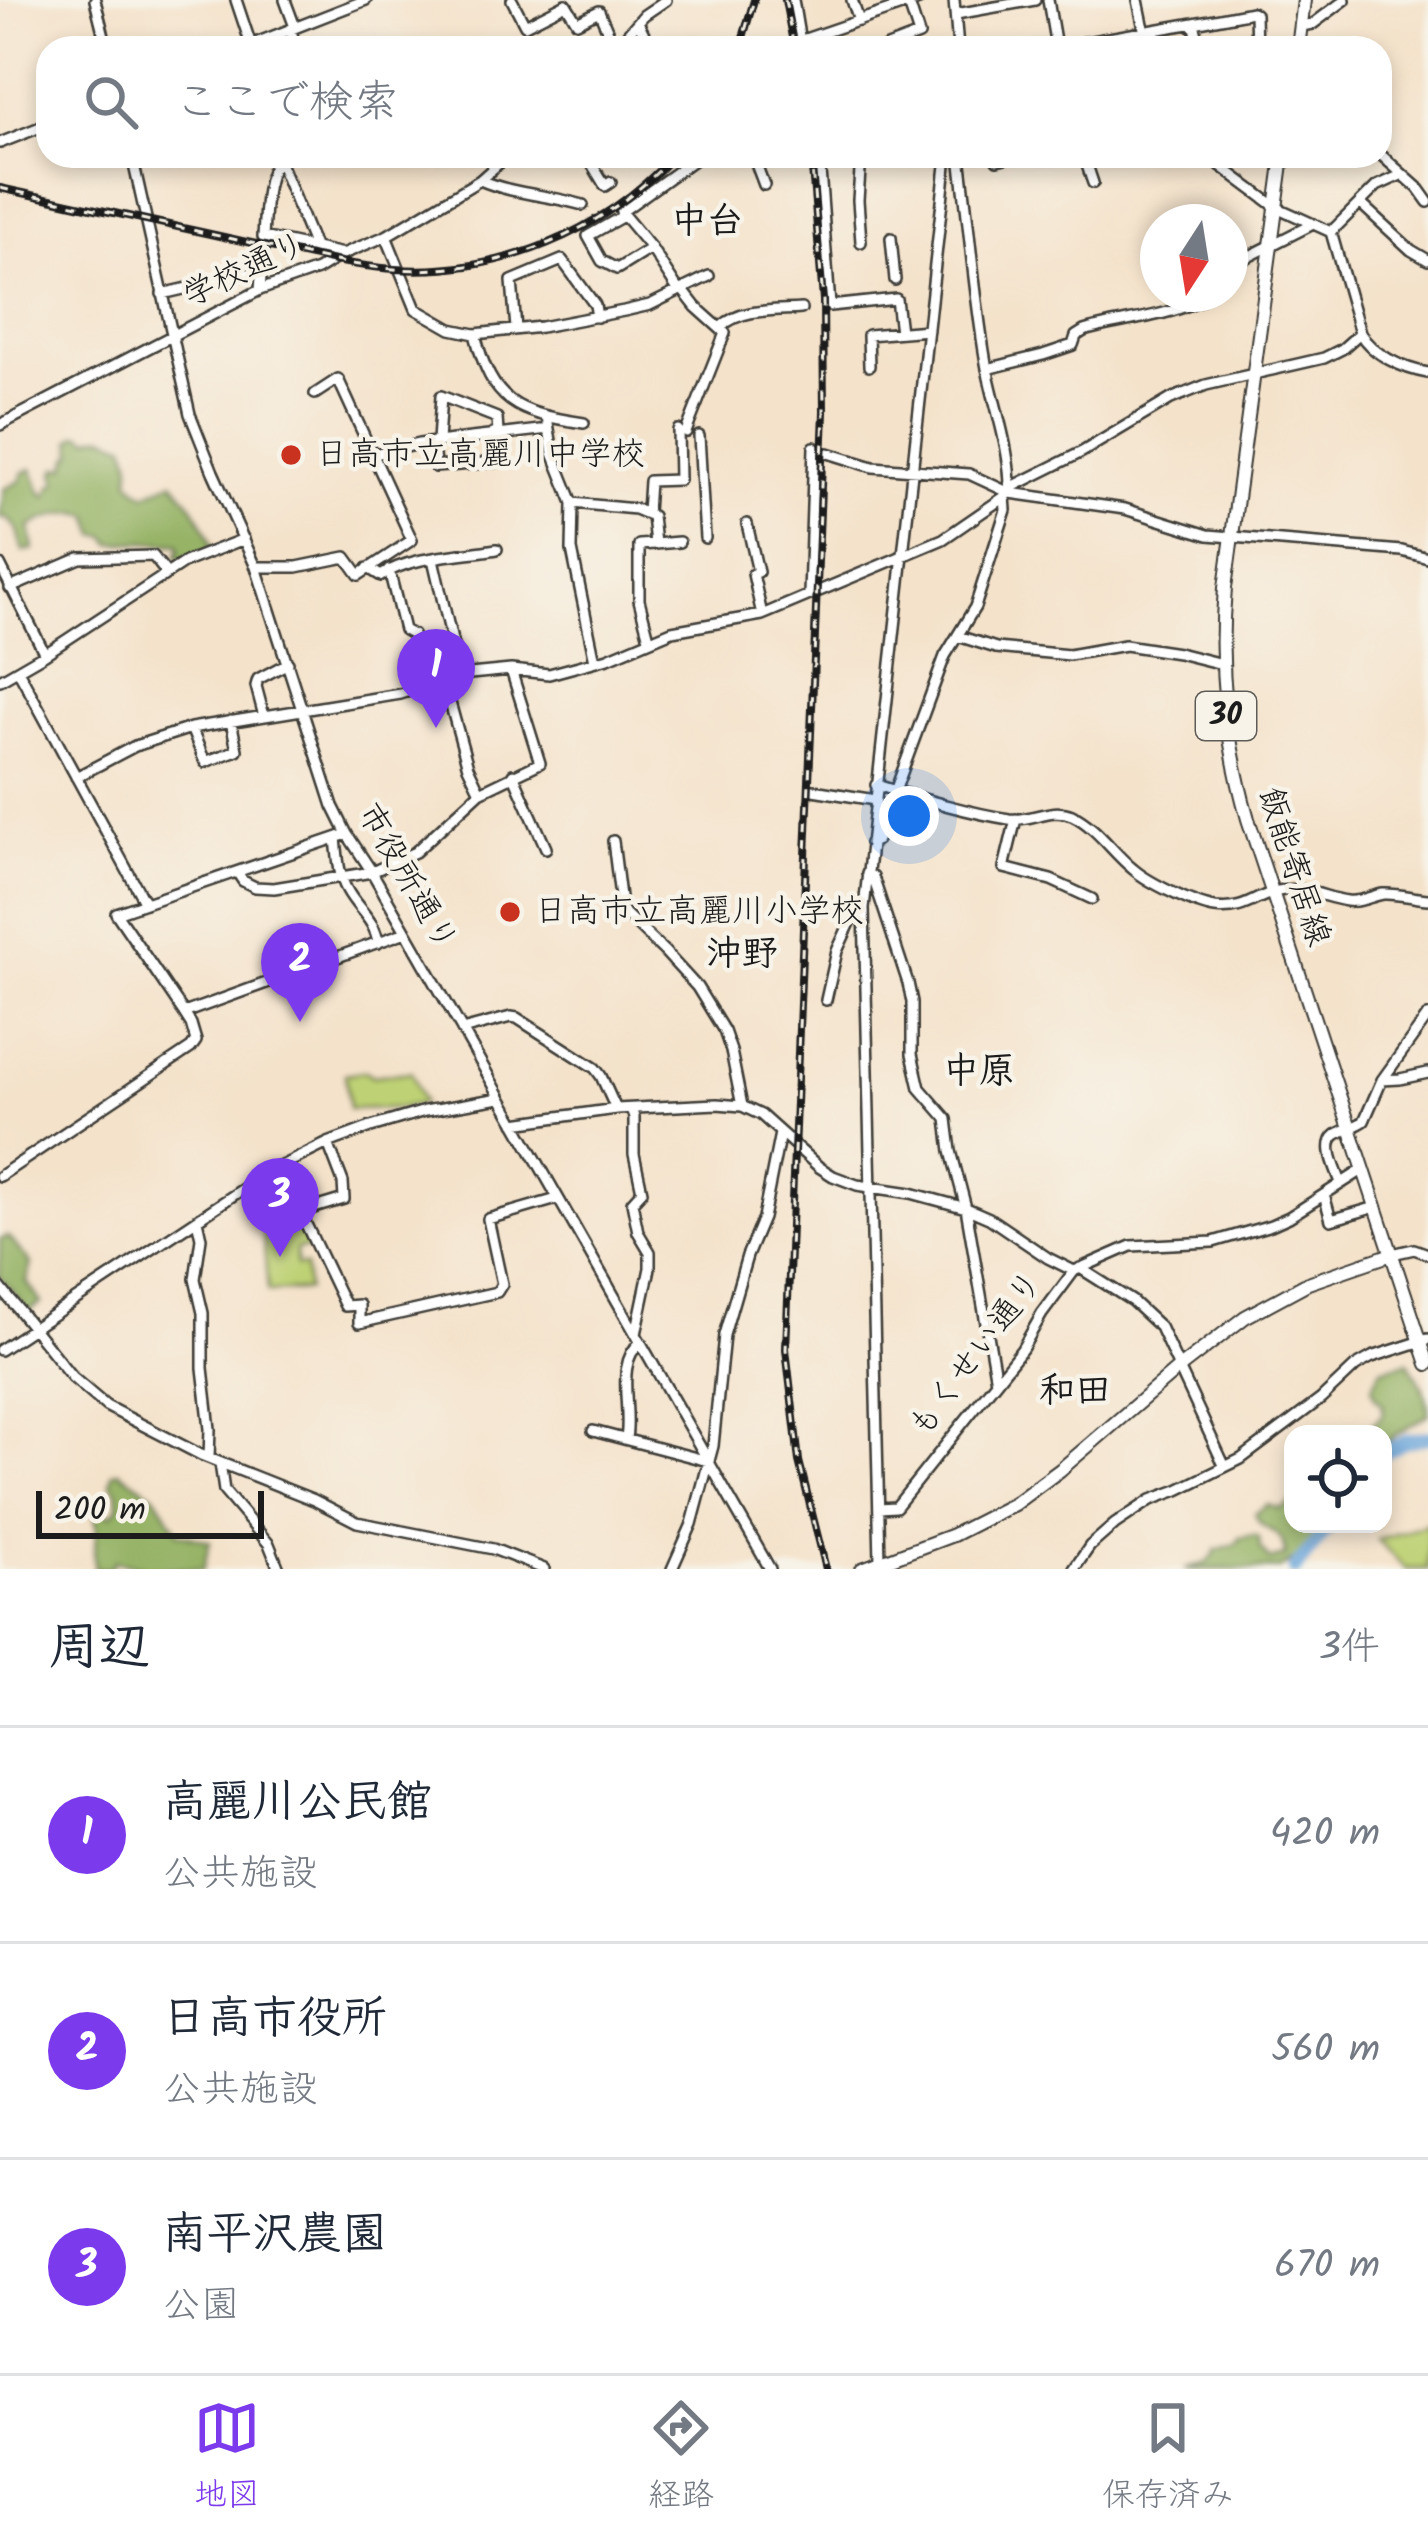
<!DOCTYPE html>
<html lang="ja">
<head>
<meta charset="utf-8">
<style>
  :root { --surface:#fff; --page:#f6f6f7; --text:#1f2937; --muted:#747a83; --line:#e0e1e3; --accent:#7c3aed }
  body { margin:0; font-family:Kalam,"Klee One",sans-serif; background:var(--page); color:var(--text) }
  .controls { position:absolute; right:36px; bottom:36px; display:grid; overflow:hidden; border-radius:24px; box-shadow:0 6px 18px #0003 }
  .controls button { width:108px; height:108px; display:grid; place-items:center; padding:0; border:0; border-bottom:3px solid var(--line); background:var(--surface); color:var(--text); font:60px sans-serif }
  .compass { position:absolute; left:1140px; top:204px; width:108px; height:108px; border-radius:50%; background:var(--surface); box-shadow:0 6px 18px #0003; rotate:192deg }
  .scale { position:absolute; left:36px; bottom:30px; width:228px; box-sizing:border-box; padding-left:12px; border:6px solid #1c1c1c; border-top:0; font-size:33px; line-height:42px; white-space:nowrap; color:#1c1c1c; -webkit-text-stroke:9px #f7f3e8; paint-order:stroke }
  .you { position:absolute; left:909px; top:816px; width:42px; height:42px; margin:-30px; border:9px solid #fff; border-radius:50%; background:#1a73e8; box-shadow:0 0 0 18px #1a73e833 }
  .badge { display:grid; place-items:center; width:78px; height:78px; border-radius:50%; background:var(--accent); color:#fff; font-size:39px; font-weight:700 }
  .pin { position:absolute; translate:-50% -99px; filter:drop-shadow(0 3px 6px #0008) }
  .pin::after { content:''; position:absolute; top:63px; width:42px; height:36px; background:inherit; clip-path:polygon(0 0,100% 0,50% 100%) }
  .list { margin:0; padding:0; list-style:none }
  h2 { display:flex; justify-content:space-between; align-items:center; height:156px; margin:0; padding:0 48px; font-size:51px }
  h2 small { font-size:39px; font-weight:400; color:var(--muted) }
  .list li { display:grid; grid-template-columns:78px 1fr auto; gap:36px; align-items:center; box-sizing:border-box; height:216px; padding:0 48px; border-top:3px solid var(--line) }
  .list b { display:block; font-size:45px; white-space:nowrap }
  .list p { margin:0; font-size:39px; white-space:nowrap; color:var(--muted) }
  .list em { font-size:39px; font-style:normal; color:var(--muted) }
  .icon { flex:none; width:66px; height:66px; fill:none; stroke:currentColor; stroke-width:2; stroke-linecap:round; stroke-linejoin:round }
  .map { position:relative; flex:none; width:1428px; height:1569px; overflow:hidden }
  .search { position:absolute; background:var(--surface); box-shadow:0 6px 18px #0003; left:36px; right:36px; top:36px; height:132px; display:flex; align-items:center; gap:30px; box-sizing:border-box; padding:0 42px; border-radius:36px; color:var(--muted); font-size:45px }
  .sheet { height:804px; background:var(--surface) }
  nav { display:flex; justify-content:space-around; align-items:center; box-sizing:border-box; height:168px; border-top:3px solid var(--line); background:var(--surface); font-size:33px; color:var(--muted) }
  nav a { display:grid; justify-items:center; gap:6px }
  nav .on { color:var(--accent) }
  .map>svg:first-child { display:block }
  .green { fill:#bed174; stroke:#6d7648; stroke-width:3 }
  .forest { fill:#96b366; stroke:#596841; stroke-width:3 }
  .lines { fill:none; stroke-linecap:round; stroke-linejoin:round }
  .river { stroke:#6aa5da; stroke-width:14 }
  .minor-casing { stroke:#3c3a36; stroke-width:14 }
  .major-casing { stroke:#3c3a36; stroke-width:16 }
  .minor { stroke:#fff; stroke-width:9 }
  .major { stroke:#fff; stroke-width:12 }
  .rail-casing { stroke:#1c1c1c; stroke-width:8 }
  .rail { stroke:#f7f3e8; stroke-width:3; stroke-dasharray:9; stroke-linecap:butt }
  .poi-dot { fill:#c8321e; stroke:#f7f3e8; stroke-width:4.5 }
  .labels { text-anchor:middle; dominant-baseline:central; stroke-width:9; stroke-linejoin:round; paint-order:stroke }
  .shield { fill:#f7f3e8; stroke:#5e5c59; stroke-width:3 }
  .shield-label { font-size:30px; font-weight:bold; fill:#1c1c1c }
  .street-label { font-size:33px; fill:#1c1c1c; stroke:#f7f3e8 }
  .poi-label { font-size:33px; fill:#1c1c1c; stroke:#f7f3e8; text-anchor:start }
  .neighbourhood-label { font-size:36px; font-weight:bold; fill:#1c1c1c; stroke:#f7f3e8 }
</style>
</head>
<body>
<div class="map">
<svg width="1428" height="1569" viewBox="0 0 1428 1569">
  <rect width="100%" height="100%" fill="#f7f3e8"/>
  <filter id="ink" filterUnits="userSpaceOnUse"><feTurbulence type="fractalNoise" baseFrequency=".00833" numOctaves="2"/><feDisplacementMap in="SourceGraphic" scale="24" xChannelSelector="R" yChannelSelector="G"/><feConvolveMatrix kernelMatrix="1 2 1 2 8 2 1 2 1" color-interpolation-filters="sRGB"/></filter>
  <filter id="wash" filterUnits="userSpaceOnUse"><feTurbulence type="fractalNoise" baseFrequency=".004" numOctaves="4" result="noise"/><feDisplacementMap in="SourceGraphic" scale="48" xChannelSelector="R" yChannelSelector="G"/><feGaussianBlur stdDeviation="2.7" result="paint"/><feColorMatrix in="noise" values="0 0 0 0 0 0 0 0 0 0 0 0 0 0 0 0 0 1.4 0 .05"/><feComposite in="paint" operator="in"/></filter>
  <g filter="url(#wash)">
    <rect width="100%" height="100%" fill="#f4e2ca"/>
    <path class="green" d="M365,1071L372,1076L411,1072L423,1103L399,1108L349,1109L345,1074Z
      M298,1218L312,1247L296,1249V1266H305L307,1290L268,1292L262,1220Z
      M1428,1523V1569H1406L1377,1540Z"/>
    <path class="forest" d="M78,435H84L89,439C108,431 109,440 126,444L131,464L130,480L139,490L146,494L173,481C190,500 206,524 212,548L181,561L176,555L180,551L179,544L139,542L112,544L106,536L97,535L90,516C74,509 44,517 30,527L34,549L23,551L17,529L7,518H0L4,489L20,481L24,472L32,469L41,492L47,497L51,487L57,483L55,472L57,468L67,467L69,457L74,453L72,440Z
      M8,1237L31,1264L27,1282L41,1303L29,1311L0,1277V1239Z
      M1408,1362C1420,1379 1428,1394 1428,1415L1394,1436L1383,1447V1434H1346L1357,1426L1367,1429L1382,1416L1383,1404L1375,1397L1372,1387L1381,1369Z
      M119,1471L155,1495L179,1533L210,1541L203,1569H151L115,1561L110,1569H95C90,1547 102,1532 94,1515L101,1511L111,1516L118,1507L117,1491L111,1484L113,1473Z
      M1293,1502V1524H1338L1332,1529L1320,1532L1302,1555L1280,1569H1185C1201,1562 1208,1569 1216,1550L1236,1544L1240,1538L1254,1535L1259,1538L1260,1548L1270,1560L1286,1556C1282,1523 1264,1537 1255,1514L1267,1505L1280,1509Z"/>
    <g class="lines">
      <path class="river" d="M1383,1453L1406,1441L1428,1437
        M1295,1569L1331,1524"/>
    </g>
  </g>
  <g filter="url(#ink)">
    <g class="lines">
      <g class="minor-casing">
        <path id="minor" d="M95,0L107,48
          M236,0L251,45
          M285,0L295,27
          M512,0L525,25L566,4L577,22L599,11L615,48
          M793,0L801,48
          M852,0L859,21
          M954,0L958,48
          M1048,0L1056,47
          M1138,0L1148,48
          M956,14L1035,0
          M638,22L651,48
          M1301,26L1313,24L1345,0
          M291,29L295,48
          M799,41L919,0
          M243,48L366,0
          M615,48L644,15L666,0
          M885,48L919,35L909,4
          M1052,48L1194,23
          M1200,48L1194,23L1252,12L1255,14L1256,48
          M0,143L48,124
          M1380,154L1418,188L1428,202
          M132,156L190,414L213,472L256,567L333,806L347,834L372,872L770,1569
          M279,156C264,180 265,209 263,237L343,254
          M572,156L573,159L580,156
          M587,156L605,186L611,182
          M753,156L764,185
          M819,156L830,306L896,299L900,332
          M861,156L858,200L861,242
          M960,156C969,225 974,294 986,363C994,407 1011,448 1010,493
          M996,156L997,160L1013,156
          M1084,156L1093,183
          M1212,156L1221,166L1276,207L1331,232L1360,333C1372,355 1404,369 1428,373
          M278,158L315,249
          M480,180C512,194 549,195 583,205
          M1361,204L1411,250L1428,260
          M623,216L588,236L602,261L617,269L651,248
          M1331,232L1377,186L1401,175
          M386,236L416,309L451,329L475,334L541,327L624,311L650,305L709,276
          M891,238L895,280
          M1230,266L1313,224
          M682,289L696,307L725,333L686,432
          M260,290L263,251
          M678,290L651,248L621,212L699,156
          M162,294L261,271
          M721,327C741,308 775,311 801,309
          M516,329L512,281L562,260L595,305L597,317
          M475,334C492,403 516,413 584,423
          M869,366L868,335L928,330
          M987,369L1043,355L1073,345L1076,336L1084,331C1119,320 1181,316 1209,294
          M547,417L553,453L573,503L572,550L595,661
          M0,425L260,290L317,270L343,254L386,236L480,180L507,156
          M699,436L705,538
          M438,441L441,396L497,418L498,433
          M433,442L435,467L496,462L493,434
          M828,453L873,467L969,474L1010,493L1125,509L1208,535L1402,551L1428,558
          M374,454L419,444L549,429
          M1010,488L1082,452L1171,399L1206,385L1324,358L1342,349L1360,333
          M573,503L635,509L652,516L655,544L639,545V600L649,638
          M647,513L649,481L679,480L678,430
          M747,524L758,572L753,574L762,615
          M655,544L679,542
          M433,559L460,675
          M0,565L45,654
          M256,567H297L346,557L359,575L412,540L338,379L315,394
          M368,568L381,576C409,556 462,555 497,549
          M389,570L404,630L413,635L427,685
          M10,588L80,558L153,556L167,574
          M809,594L814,447
          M958,636L996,648L1069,655L1125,645L1178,653L1222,664
          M18,670L145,903
          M0,680L45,654L185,562L244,539
          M431,683L447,692L468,767L480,792
          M264,716L256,686L258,679L288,663
          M191,728L205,762L237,750L231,721
          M513,774L546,848
          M76,777L135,746L191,728L400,694L460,675L511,670L549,674L608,658L672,631L762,615L943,539L1010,493
          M876,785C920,798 965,812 1009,819C1031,822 1050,806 1072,815C1097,827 1112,852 1133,869C1149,883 1195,905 1215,908C1248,912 1257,893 1284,890C1306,887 1326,898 1347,901C1360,903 1370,896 1383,894C1397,893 1414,898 1428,899
          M813,790L875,800
          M1016,819L1004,868L1051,880L1092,899
          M336,838C338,855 338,875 347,890C357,909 376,921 378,943
          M613,841L620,897L619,908L665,952L697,987L724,1031L731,1051L742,1106
          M870,843L877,840L945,656L975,607L1006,510L1005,496
          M237,872L243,881L255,887L274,888L372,872L415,852L480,792L540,763L511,670
          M867,874L873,877L908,983L912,1002V1054L920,1088L947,1119L951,1151L966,1208L996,1381
          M826,1000L837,951L855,912L857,908H864
          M184,1013L406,932
          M462,1030L511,1017L517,1018L595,1068L601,1076L616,1109
          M1382,1080L1400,1079L1428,1073
          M631,1109L634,1117V1154L642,1191L632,1202L638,1232L650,1252V1268L636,1334
          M515,1123L616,1109L717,1104L742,1106L761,1115L819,1167L833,1176L857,1185L911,1193L966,1208L989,1218L1048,1258L1074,1271
          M328,1143L343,1182L344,1199L304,1211L302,1216L345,1306L359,1305V1323L497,1292L502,1284L488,1219L557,1199
          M0,1176L191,1048L196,1041L191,1024L184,1013L116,913L347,834
          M1341,1183C1337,1170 1323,1145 1336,1135C1344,1129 1356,1127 1364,1121L1382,1080L1428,1016
          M1324,1195L1331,1220L1376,1207
          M197,1220L201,1238L195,1279L203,1313V1368L210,1429L209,1458
          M1392,1254L1414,1249L1428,1254
          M1080,1268L1132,1301L1160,1327L1225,1467
          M0,1287L72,1377L106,1406L127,1417L201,1455L314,1500L357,1522L493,1549L544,1569
          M0,1350L267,1173L328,1143L371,1127L425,1111L500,1098
          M593,1431L708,1461
          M626,1438C632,1408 614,1363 641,1342
          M220,1463L224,1491L269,1544L279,1569
          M879,1508L896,1507L1022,1349L1042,1314L1074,1271L1131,1246L1213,1242L1271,1225L1289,1217L1364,1169
          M880,1561L864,908L947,156
          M672,1569L692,1524L713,1446L724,1335L747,1256L763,1218L780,1133
          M1074,1569L1090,1546L1115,1524L1151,1500L1178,1490L1241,1459L1321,1399L1356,1366L1372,1357L1428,1339"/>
      </g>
      <g class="major-casing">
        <path id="major" d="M1298,48L1304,0
          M1283,156L1225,588C1218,666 1226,743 1248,819L1428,1364
          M862,1569L953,1535L1014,1504L1060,1470L1179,1368L1245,1317L1308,1283L1392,1254"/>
      </g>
      <use href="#minor" class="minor"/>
      <use href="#major" class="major"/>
      <g class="rail-casing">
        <path id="rail" d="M785,0L794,48
          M740,48L754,0
          M811,156L823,300L824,412L786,1349L799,1461L826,1569
          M0,188C78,205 155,222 233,239C286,250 340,265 394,269C498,276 603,233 673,156"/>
      </g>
      <use href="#rail" class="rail"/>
    </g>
  </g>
  <g class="poi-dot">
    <circle cx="291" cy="455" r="12"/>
    <circle cx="510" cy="912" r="12"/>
  </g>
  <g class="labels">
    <rect class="shield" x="1196" y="692" width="60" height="48" rx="9"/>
    <g class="shield-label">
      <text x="1226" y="716">30</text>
    </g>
    <g class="street-label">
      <text transform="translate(245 271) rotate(-25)">学校通り</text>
      <text transform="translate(1293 867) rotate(72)">飯能寄居線</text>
      <text transform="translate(406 878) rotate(60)">市役所通り</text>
      <text transform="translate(977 1355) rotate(-53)">もくせい通り</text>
    </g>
    <g class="poi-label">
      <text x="315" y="455">日高市立高麗川中学校</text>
      <text x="534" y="912">日高市立高麗川小学校</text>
    </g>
    <g class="neighbourhood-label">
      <text x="707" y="222">中台</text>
      <text x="742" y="955">沖野</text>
      <text x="979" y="1072">中原</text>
      <text x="1075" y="1392">和田</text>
    </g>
  </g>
</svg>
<div class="controls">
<button><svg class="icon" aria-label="locate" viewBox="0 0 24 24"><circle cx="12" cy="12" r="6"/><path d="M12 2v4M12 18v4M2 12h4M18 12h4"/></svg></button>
</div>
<svg class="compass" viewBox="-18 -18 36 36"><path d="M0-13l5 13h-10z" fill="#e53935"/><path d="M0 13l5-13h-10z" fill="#747a83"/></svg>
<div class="scale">200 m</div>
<div class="you"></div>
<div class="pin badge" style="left:436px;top:728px">1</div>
<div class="pin badge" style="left:300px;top:1022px">2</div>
<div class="pin badge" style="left:280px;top:1257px">3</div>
<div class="search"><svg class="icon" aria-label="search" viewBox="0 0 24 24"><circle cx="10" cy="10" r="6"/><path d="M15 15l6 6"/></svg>ここで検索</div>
</div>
<section class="sheet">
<h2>周辺<small>3件</small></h2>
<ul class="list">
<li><span class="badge">1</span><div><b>高麗川公民館</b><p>公共施設</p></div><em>420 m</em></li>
<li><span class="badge">2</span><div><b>日高市役所</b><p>公共施設</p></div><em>560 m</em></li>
<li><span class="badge">3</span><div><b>南平沢農園</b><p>公園</p></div><em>670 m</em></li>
</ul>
</section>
<nav>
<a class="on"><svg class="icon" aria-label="map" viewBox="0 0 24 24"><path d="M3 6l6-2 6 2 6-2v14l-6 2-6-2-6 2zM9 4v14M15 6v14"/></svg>地図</a>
<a><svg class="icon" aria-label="directions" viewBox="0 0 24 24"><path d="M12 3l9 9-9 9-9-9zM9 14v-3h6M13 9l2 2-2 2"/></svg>経路</a>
<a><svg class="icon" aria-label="saved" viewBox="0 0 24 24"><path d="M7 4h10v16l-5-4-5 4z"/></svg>保存済み</a>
</nav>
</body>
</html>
